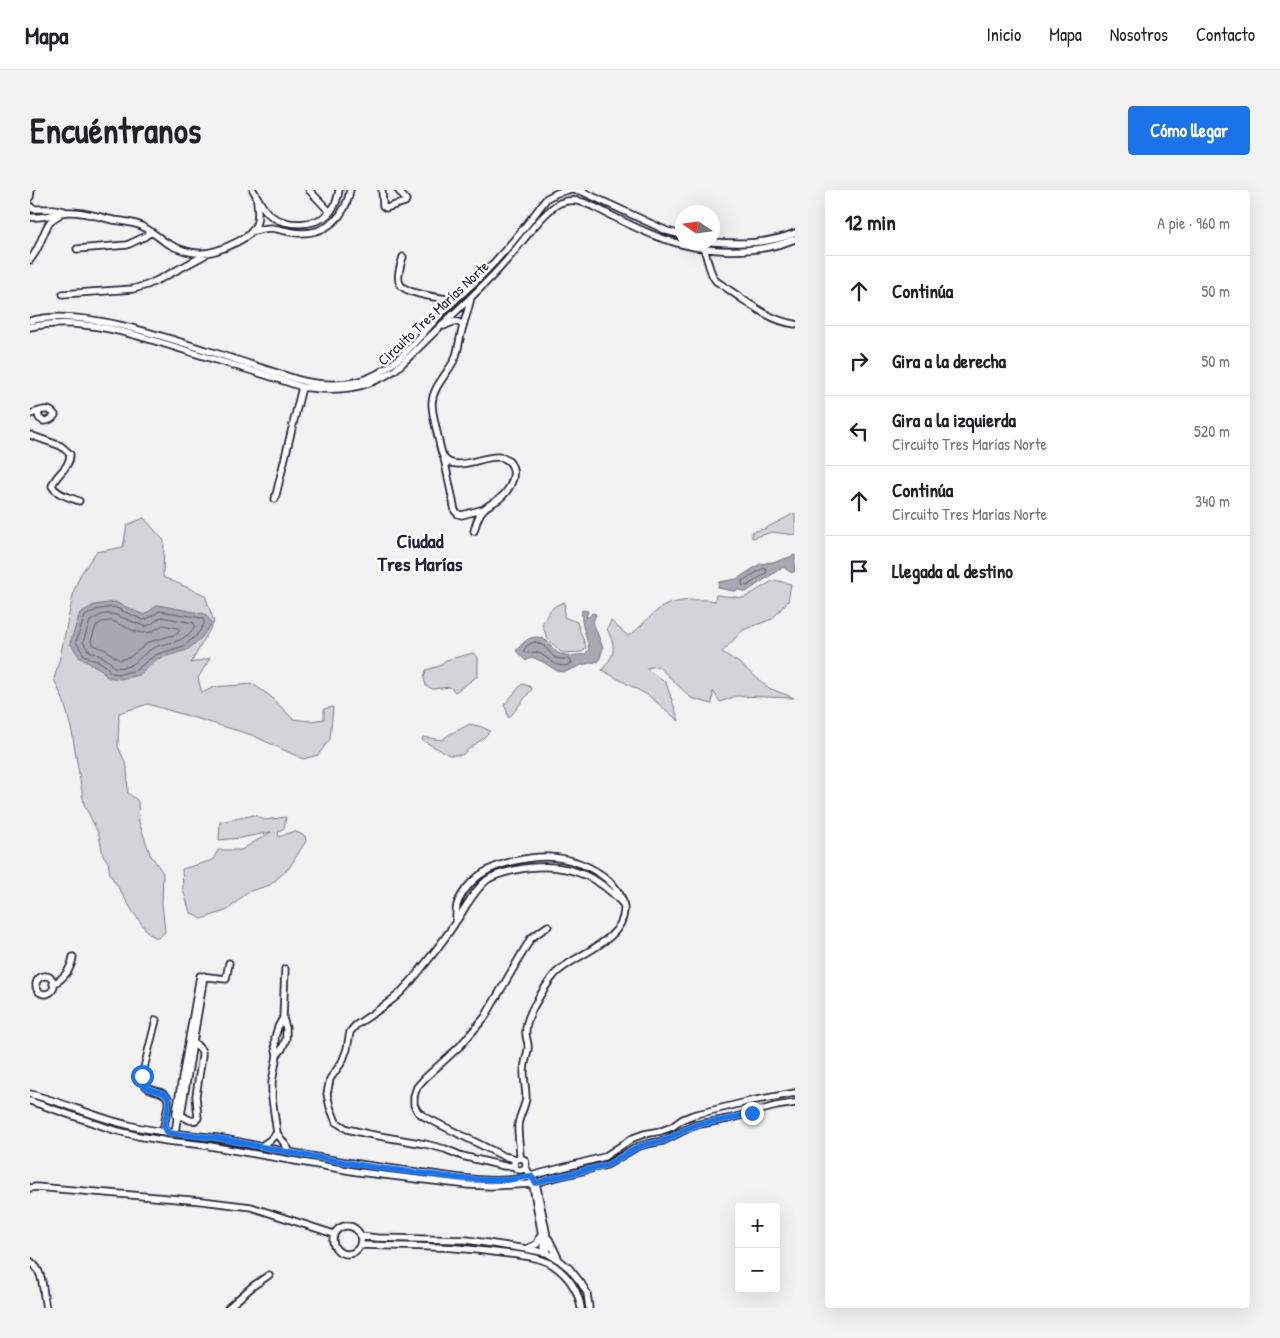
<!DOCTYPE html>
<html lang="es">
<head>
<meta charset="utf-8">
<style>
  :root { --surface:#fff; --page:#f2f2f2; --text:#202124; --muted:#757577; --line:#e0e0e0; --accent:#1a73e8 }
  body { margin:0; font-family:"Patrick Hand",sans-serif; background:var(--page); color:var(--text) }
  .controls { position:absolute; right:15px; bottom:15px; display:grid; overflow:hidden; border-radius:5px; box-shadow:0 5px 20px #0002 }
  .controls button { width:45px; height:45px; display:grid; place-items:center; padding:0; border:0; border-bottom:1px solid var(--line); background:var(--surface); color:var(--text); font:25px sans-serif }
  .compass { position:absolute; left:645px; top:15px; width:45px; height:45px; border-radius:50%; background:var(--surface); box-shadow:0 5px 20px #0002; rotate:283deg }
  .stop { position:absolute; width:15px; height:15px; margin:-11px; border:4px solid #1a73e8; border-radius:50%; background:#fff }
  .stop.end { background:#1a73e8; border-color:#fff; box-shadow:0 1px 5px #0008 }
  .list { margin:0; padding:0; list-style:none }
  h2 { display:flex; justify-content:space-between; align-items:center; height:65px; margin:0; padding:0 20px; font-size:21px }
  h2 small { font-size:16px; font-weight:400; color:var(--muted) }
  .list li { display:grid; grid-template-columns:32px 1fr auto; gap:15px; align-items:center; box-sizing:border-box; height:70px; padding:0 20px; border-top:1px solid var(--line) }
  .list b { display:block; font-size:19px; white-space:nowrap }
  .list p { margin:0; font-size:16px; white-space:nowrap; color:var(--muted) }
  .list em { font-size:16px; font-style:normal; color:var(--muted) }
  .icon { flex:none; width:28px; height:28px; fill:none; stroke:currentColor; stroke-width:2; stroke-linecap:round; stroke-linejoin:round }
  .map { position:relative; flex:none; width:765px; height:1118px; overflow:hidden; border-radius:5px }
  header { display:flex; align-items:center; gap:30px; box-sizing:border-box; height:70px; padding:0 25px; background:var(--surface); border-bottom:1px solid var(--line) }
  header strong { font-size:24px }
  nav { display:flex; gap:28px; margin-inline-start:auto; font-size:18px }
  .intro { display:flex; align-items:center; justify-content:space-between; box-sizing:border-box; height:120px; padding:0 30px }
  h1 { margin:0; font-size:35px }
  .button { padding:12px 22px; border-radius:5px; background:var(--accent); color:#fff; font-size:18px; font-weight:700 }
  main { display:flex; gap:30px; padding:0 30px }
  aside { flex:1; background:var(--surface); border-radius:5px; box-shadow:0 5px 20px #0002 }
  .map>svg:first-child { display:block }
  .green { fill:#d3d3d8; stroke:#7a7a8a }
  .water { fill:#a8a8b2; stroke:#727282 }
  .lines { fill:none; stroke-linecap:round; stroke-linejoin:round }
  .shore { stroke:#58586b; stroke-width:1 }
  .minor-casing { stroke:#22223b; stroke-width:9 }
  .minor { stroke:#fff; stroke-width:5.5 }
  .route { stroke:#1a73e8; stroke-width:6 }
  .labels { text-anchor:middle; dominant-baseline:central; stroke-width:4.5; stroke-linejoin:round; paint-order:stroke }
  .street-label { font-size:15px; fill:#22223b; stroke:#fff }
  .district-label { font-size:20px; font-weight:bold; fill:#22223b; stroke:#fff }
</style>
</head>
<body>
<header>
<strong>Mapa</strong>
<nav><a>Inicio</a><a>Mapa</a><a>Nosotros</a><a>Contacto</a></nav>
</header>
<div class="intro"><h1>Encuéntranos</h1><a class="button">Cómo llegar</a></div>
<main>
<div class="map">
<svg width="765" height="1118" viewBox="0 0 765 1118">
  <rect width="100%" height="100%" fill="#f2f2f3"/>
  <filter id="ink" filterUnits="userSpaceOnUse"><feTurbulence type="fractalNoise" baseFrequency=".02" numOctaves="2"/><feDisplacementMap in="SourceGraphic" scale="10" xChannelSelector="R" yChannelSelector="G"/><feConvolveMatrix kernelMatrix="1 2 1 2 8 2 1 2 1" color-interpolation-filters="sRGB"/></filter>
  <g filter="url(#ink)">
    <path class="green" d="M765,323V345L742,342L722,348V342L734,339Z
      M114,328L134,351L133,387L175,405L184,432L161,473L180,468L168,488L172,503L184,497L223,494L240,506L263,529L280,531L294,529V519L303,517L300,549L288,565L273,569L222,545L118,514L89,523L88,556L97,577L98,603L108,611L109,632L120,664L133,683L132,713L135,742L128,748L119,744L103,722L80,684L78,672L73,665L69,645L54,614L42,542L34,512L24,489L30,467L44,401L50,385L66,362L93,357L97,335Z
      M744,390L761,394L758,411L742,429L713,440L692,462L709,473L739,498L764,508L706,506L690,512L683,501L682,514L661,508L628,476L616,478L636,493L649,531L619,506L572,480C586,463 586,458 577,439L581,431L598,446C610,439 617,428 628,420C639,410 670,408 685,411L686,405L714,408Z
      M535,412L534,427L547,432C549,441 554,449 556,458L552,462L532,463L517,448L512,434C520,421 519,417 535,412Z
      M443,463L448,467V486L425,502L420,497L403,499L396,496L394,488L396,480L409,476L416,470Z
      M492,494L499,496L502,499L479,528L478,527L477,521L474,515Z
      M440,534L452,537L460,541C452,551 441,556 432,565H419L392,550L393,547L412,550L420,544Z
      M224,625L235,630L256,627L254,638L248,642L249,647L264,641L275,646L276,651L259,678L240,695L217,702L198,720L172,729L160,722L153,700L152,679L183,670L188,660H211L241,642L211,648L189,650L190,632Z"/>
    <path class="water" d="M765,365V381L762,383L753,377L716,402L709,400L703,401L688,398L689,392L707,389L730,374L748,371Z
      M85,412L114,425L128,415L175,424L182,433L171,448L157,460L127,469L109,485L90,489L77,487L72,480L50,468L40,453L50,423L64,415Z
      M552,420L558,421L556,427H559L562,423L566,424L563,432L573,458L569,471L552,475L535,482L527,481L513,472L502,467L496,471L486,461C495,450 503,442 517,451C521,454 523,460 528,463C535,467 548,465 556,464L559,459C557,445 550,435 552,420Z"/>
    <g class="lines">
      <path class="shore" d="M735,378L737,380L736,383L717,396L712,395V391L732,379Z
        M84,417L113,430L117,429L130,421L172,428L175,433L167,445L154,456L125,465L106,480L90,484L81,483L76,476L70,472L62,469L54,465L46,452L55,426L66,420Z
        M75,424H83L114,436L120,435L131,427L164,433L165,436C152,456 139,450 121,459C107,468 104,480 84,477L80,472L73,467L58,460L53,452L60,431L69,426Z
        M82,431L107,442L113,443L121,442L133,435L148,438L150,441L147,444L119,452L100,467L89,470L76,460L64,455L61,451L66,436L72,432Z
        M505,452L514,456L524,467L530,469H540L542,473C525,483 519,464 504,462C501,462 498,463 495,463L494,461C495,456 500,453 505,452Z"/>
      <g class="minor-casing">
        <path id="minor" d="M223,0C229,9 232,19 240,25C256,38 292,37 303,18C307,13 308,6 309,0
          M279,0L300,22
          M352,0L353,16L356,18L375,12L376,10L368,0
          M540,0L551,1L637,41L652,45
          M0,7L1,0
          M0,16L3,19H24L34,21
          M0,27C13,29 25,23 38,22C53,21 69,27 83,30C92,31 101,32 109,35C119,39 127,46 135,52C163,68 180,66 207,52C230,41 230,28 226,5
          M224,41C229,40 235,38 240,38C251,39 261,43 271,43C298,43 316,26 320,0
          M682,52C711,54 738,54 765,43
          M47,59L97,55L114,47L121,42
          M674,59C678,69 679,83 686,91C710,106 737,131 765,134
          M373,67C371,74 366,87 370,94C376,105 413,108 425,110
          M0,70C5,64 9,56 12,48C17,37 18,31 29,25
          M33,104L103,99L117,95L134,87L175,65
          M441,107C439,118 436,126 433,136C430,146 429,156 426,166C420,182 403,195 402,213C402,224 406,237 408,247C410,254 410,263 415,269C430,286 471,252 482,276C487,288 478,302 469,309C464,313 457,315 453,320C448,325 446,334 444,341
          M0,131C45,117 130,145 175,160C208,170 240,181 273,191C297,196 325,196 347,184C373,170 391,144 411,124C424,110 439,98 453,84C476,61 497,35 517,8L527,3L538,0
          M414,136C420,133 428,128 433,136
          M0,137C54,125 116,148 167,164C202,175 238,185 272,197C307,202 335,200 365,180C383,164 399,147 417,130C437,111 458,92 476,71C489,57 514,20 530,13C535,11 542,10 548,11C558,13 567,18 576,23C594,32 612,41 631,48C673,63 723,66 765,49
          M0,224C9,222 18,215 25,225C22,230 18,231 13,231L9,228L8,222
          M0,245L31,256L40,264C40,279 26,283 22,296C27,305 40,307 49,311
          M414,268L425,321L428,324L432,325L454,319
          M245,309L272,197
          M426,730C426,725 426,719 427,715C431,703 442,690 453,683C469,673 500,666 519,667C540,668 562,676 578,690C587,698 593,706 594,718C595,752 544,764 525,784C519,791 509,807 504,816C499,825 495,834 496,844C496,849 499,854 498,859C497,867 494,874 494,882C494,891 496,899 496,908C495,918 488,927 488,937C488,947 490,957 490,967
          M6 795a9 9 0 1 1 18 0a9 9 0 1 1-18 0Z
          M23,794C35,788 41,779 43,767
          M253,828L248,837L245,847V855L247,865L242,892V908L247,943L261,963
          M126,830L112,886C115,906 129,896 138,908V915L134,936L138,943
          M247,865L252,859L256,849V838L253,828L255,779
          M0,904C33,912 64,927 98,935C127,943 158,944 188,948C212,952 235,958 259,962C299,970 339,976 379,981C415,985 453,994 489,989L574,967L603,948L614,944L631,941L642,937L653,929L663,925L721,911L765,903
          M0,911L84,940L108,946L137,951L174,955L328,982L438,995L461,996L502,994L519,989L577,975L607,957L617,954L633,951L665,935L698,929L746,916L765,913
          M151,925C156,928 163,934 168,928L166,906L172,866V861L164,852
          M147,929L146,923L170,786L196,789L199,773
          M145,943L147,929L151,925L174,786
          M230,957L240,950L247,943
          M484 974a6 6 0 1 1 12 0a6 6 0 1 1-12 0Z
          M486,969L473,966L395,927L388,922L384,915V906L387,897L395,888L430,856L455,827L501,748L518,736
          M484,976H474L432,966L415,959L395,954L338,944L317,939L306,932L300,917L297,904L300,889L312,872L317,859L320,842L325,836C340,825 358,815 371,802C378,795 385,787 391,779C403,764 415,749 425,733C435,719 443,701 457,690C465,684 476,682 485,680C527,671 564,681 592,713
          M495,977L506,993L516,1041L518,1056L517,1063
          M502,990L514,1057
          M0,998L6,997L172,1011L221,1017L304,1044
          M303 1050a14 14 0 1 1 28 0a14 14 0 1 1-28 0Z
          M330,1046L347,1048L437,1050L497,1059L517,1063L529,1070L539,1078L551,1093L557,1103L559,1118
          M519,1049L529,1070
          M330,1055C354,1056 378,1056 402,1057C425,1057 448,1060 471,1063C488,1065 508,1066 523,1075C539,1086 548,1099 551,1118
          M498,1058L507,1054L511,1044
          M0,1071C15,1082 12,1101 16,1118
          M198,1118L223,1096L239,1085"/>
      </g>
      <use href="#minor" class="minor"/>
    </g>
  </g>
  <g class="lines" filter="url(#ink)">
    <path class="route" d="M112,886C112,887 113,894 113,894C118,903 135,899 138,908C140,914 135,930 134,936L138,943L188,948L262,963L342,977L428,988L453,990H477L501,986L506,993L519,989L577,975L608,957L617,954L633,951L665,935L698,929L722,923"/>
  </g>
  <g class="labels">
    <g class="street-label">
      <text transform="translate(403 123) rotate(-43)">Circuito Tres Marías Norte</text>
    </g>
    <g class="district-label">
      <text x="390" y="350">Ciudad<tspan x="390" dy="23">Tres Marías</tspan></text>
    </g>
  </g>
</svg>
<div class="controls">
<button>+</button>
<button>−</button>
</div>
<svg class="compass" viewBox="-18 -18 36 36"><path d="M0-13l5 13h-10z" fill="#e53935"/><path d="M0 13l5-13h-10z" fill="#757577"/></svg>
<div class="stop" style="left:112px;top:886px"></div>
<div class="stop end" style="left:722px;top:923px"></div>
</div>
<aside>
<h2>12 min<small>A pie · 960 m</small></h2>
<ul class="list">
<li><svg class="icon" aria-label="ahead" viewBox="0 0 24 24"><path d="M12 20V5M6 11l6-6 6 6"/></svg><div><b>Continúa</b></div><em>50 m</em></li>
<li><svg class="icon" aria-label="right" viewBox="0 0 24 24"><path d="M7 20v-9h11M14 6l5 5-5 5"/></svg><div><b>Gira a la derecha</b></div><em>50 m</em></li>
<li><svg class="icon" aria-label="left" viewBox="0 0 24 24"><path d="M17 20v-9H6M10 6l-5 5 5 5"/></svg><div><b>Gira a la izquierda</b><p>Circuito Tres Marías Norte</p></div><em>520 m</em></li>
<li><svg class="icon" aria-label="ahead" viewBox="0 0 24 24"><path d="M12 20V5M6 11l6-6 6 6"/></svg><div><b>Continúa</b><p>Circuito Tres Marías Norte</p></div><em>340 m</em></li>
<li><svg class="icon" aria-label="arrive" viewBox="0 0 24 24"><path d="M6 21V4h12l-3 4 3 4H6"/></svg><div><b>Llegada al destino</b></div></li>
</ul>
</aside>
</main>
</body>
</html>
